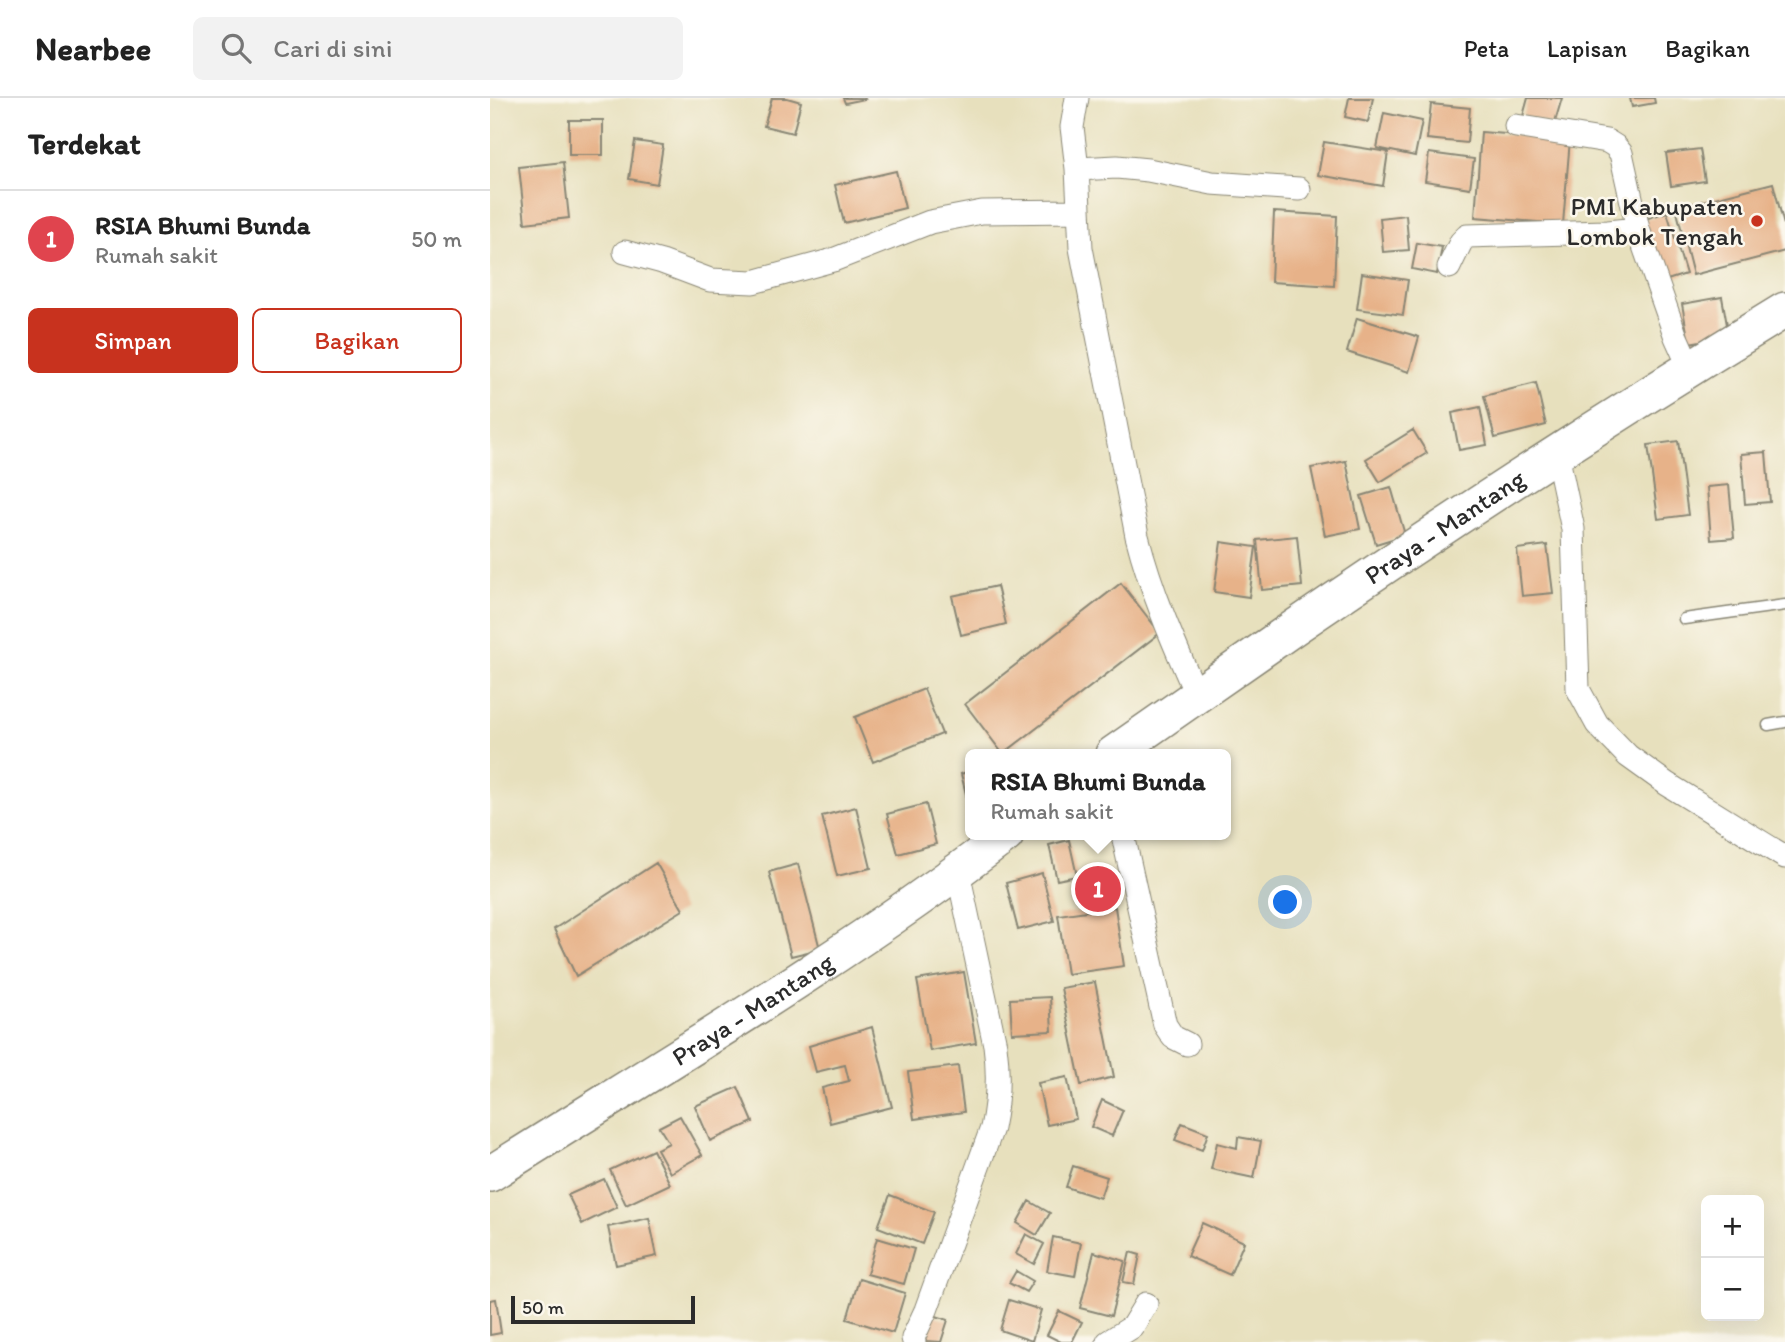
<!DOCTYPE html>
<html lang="id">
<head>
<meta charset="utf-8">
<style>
  :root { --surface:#fff; --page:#f2f2f2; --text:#222; --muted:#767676; --line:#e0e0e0; --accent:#c8321e }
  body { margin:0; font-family:Itim,sans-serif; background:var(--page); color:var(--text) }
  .controls { position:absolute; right:21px; bottom:21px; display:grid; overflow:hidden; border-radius:10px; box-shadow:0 7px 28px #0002 }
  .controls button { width:63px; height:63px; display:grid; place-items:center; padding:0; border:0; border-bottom:2px solid var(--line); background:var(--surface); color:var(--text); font:35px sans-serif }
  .scale { position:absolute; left:21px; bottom:18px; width:184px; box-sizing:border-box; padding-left:7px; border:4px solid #2b2b2b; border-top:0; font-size:19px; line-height:24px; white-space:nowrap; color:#2b2b2b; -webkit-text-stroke:5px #fbf7ec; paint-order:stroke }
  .you { position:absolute; left:796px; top:805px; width:24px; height:24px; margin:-18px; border:5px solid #fff; border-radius:50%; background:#1a73e8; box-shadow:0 0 0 10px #1a73e833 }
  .badge { display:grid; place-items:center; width:46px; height:46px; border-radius:50%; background:var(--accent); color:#fff; font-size:23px; font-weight:700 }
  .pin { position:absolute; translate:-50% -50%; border:4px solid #fff; box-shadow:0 2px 7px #0006 }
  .popup { position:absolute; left:475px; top:651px; width:266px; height:91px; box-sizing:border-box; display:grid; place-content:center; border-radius:10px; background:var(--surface); filter:drop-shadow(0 2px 5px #0005); font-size:23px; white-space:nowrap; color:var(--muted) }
  .popup b { font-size:26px; color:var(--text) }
  .popup::after { content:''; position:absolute; left:50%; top:100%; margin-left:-14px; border:14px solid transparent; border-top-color:var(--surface) }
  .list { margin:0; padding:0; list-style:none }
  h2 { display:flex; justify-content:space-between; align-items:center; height:91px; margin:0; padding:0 28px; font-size:30px }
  h2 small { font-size:23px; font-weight:400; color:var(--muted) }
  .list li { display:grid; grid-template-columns:46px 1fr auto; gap:21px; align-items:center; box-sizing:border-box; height:98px; padding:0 28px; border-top:2px solid var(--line) }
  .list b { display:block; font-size:26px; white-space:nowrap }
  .list p { margin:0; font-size:23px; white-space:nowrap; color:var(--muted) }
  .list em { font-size:23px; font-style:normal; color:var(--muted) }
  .actions { display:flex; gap:14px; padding:21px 28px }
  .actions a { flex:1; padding:16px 0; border:2px solid var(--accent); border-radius:10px; text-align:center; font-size:24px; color:var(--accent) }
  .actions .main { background:var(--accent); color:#fff }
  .icon { flex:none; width:38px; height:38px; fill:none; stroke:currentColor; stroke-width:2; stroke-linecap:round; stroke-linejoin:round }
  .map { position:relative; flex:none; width:1295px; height:1244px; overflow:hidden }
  header { display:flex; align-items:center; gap:42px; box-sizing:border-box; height:98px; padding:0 35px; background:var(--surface); border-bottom:2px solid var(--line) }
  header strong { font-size:33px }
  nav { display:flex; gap:38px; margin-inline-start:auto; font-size:24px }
  .search { width:490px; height:63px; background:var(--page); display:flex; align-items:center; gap:18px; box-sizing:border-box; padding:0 24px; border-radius:10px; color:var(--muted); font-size:26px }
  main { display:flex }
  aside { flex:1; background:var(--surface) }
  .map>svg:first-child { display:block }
  .building { fill:#e7b289 }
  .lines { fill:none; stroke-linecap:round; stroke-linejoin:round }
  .service-casing { stroke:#898674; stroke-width:13 }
  .minor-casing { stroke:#898674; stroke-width:25 }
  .primary-casing { stroke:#898674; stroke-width:38 }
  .service { stroke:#fff; stroke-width:10 }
  .minor { stroke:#fff; stroke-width:23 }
  .primary { stroke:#fff; stroke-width:35 }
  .poi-dot { fill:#c8321e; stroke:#fbf7ec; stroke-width:2.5 }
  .labels { text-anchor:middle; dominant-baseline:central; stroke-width:5; stroke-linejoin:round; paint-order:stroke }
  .poi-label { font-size:26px; fill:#2b2b2b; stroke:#fbf7ec; text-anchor:end }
  .street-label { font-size:26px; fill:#2b2b2b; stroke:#fbf7ec }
</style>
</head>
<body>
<header>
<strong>Nearbee</strong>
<div class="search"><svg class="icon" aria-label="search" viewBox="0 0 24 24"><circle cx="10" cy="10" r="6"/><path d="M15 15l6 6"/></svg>Cari di sini</div>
<nav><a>Peta</a><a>Lapisan</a><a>Bagikan</a></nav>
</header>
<main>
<aside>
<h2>Terdekat<small></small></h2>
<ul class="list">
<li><span class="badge" style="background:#e0444e">1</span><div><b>RSIA Bhumi Bunda</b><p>Rumah sakit</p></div><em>50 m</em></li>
</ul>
<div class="actions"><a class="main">Simpan</a><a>Bagikan</a></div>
</aside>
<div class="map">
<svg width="1295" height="1244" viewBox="0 0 1295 1244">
  <rect width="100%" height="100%" fill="#fbf7ec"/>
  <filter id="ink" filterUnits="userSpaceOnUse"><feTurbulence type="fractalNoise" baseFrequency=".0143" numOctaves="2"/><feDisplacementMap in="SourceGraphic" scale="14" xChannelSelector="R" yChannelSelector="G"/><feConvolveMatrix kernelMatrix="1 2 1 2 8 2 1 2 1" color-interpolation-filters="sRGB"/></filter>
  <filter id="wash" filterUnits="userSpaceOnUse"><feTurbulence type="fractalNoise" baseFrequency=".00686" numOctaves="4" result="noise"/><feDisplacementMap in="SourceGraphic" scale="28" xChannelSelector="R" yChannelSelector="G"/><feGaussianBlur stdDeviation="1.57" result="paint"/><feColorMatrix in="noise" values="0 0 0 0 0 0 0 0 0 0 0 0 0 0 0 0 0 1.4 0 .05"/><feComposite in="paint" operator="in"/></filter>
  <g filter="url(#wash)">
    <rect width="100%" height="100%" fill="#e7e0bd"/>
    <g id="blocks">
      <path class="building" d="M282,0H297L311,4L303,35L274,28Z
        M353,0H374L375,1L355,5Z
        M859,0H883L878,24L855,19Z
        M1038,0H1072L1064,27L1033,18Z
        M1140,0H1164L1165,5L1142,9Z
        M941,6L980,10L977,45L937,41Z
        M894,15L932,23L925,58L887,50Z
        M79,22H113V57H79Z
        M991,34L1080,41L1073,126L985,119Z
        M145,43L173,47L167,86L139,81Z
        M834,44L898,54L893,88L828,77Z
        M1210,51L1215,83L1181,88L1176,55Z
        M939,55L984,61L980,90L935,83Z
        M73,64L79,120L35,125L29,69Z
        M406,73L415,110L354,125L345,87Z
        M1283,85L1295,131V153L1203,177L1186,110Z
        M784,114L847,118L844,188L781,184Z
        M1177,114L1196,176L1171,184L1152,122Z
        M916,117L919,152L893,154L890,120Z
        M927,145L952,149L947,176L922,171Z
        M872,175L918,182L913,217L867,211Z
        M1232,199L1239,238L1199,245L1192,206Z
        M867,220L929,239L919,274L857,254Z
        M1046,285L1056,327L1005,340L994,298Z
        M990,309L997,347L969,352L962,315Z
        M923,332L937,355L890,384L876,361Z
        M1188,343L1198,417L1168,421L1158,347Z
        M1276,354L1280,404L1255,406L1251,356Z
        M856,363L870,431L835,438L821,370Z
        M1239,387L1244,440L1221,442L1217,389Z
        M901,389L915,437L886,446L871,398Z
        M807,438L812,488L772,492L767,442Z
        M731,444L766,449L759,499L724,494Z
        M1057,447L1063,495L1032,498L1027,451Z
        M631,485L670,535L513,656L475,606Z
        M507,488L516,526L471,537L462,498Z
        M434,591L452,636L383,664L365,619Z
        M480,673V708H479L471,676Z
        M436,706L446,746L408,756L397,716Z
        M366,709L381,770L347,778L332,718Z
        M579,742L587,778L567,782L559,747Z
        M166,765L193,812L86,878L64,831Z
        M308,766L330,851L301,858L279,774Z
        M552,775L564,823L528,832L516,785Z
        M625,809L634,868L577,876L568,817Z
        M474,874L486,945L440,953L427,882Z
        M605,884L624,979L591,987L571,890Z
        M560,899L562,933L522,935L520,901Z
        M382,929L402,1009L340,1025L332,990L359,983L355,967L326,974L319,948Z
        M468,968L474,1014L424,1021L418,974Z
        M577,979L586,1021L557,1027L548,985Z
        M248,989L263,1024L220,1043L205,1008Z
        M612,1002L633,1012L622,1038L601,1029Z
        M190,1018L212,1057L180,1075L167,1051L179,1045L169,1029Z
        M692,1025L718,1035L712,1052L685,1042Z
        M748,1039L771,1043L764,1080L721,1071L727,1045L747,1050Z
        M163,1052L180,1086L136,1107L120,1072Z
        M583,1068L617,1079L610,1100L576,1089Z
        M114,1081L127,1109L92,1126L78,1097Z
        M400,1097L444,1114L432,1146L388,1129Z
        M539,1103L560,1115L547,1137L527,1125Z
        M159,1120L167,1158L126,1167L118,1129Z
        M712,1125L754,1144L740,1177L697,1158Z
        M536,1136L554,1146L544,1166L526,1156Z
        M563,1139L591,1145L585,1178L557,1173Z
        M387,1140L424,1151L414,1186L377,1176Z
        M604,1154L635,1163L621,1218L590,1210Z
        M640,1154L650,1157L644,1186L633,1184Z
        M526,1173L543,1183L536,1194L519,1185Z
        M369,1181L415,1195L403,1235L357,1221Z
        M6,1201L11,1235L0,1237V1202Z
        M519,1202L551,1212L542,1243L510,1232Z
        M569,1213L592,1224L582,1244H571L557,1237Z
        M443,1217L458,1222L451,1244L435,1243Z"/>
    </g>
  </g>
  <g filter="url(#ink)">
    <use href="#blocks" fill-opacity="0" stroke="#898674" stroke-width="2"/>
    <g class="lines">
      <g class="service-casing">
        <path id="service" d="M1194,521L1295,507
          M1278,627L1295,624"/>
      </g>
      <g class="minor-casing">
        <path id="minor" d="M587,0L582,29L587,71L591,150L647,438C661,493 684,546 707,598
          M1026,28L1117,43L1125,48L1131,55L1148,131L1186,239L1200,270
          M587,71L627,69L658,72L722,85L809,91
          M135,154L172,164L220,182L263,184L343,162L440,124L492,114L589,113
          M959,169L971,144L977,138L1117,134L1148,131
          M1067,356L1083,431L1088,591L1107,626L1138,658L1177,686L1295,759
          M633,737L675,927L683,939L697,946
          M424,1244L423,1240L436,1212L502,1030C508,1002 509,976 505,947L468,774
          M618,1244L642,1229L656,1206"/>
      </g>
      <g class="primary-casing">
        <g id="primary">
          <path id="s1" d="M623,656C684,614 744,571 805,529C966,419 1129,313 1295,212"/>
          <path id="s2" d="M0,1076C174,966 352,862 516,737"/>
        </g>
      </g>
      <use href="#service" class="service"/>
      <use href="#minor" class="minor"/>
      <use href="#primary" class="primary"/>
    </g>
  </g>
  <circle class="poi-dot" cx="1267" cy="123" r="7"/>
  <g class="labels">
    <g class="poi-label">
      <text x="1253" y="108">PMI Kabupaten<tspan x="1253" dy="30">Lombok Tengah</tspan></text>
    </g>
    <g class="street-label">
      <text stroke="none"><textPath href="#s1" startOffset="402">Praya - Mantang</textPath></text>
      <text stroke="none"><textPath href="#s2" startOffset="310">Praya - Mantang</textPath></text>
    </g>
  </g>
</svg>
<div class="controls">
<button>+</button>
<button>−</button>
</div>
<div class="scale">50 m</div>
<div class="you"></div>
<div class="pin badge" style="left:608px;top:791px;background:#e0444e">1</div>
<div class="popup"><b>RSIA Bhumi Bunda</b>Rumah sakit</div>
</div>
</main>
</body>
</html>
